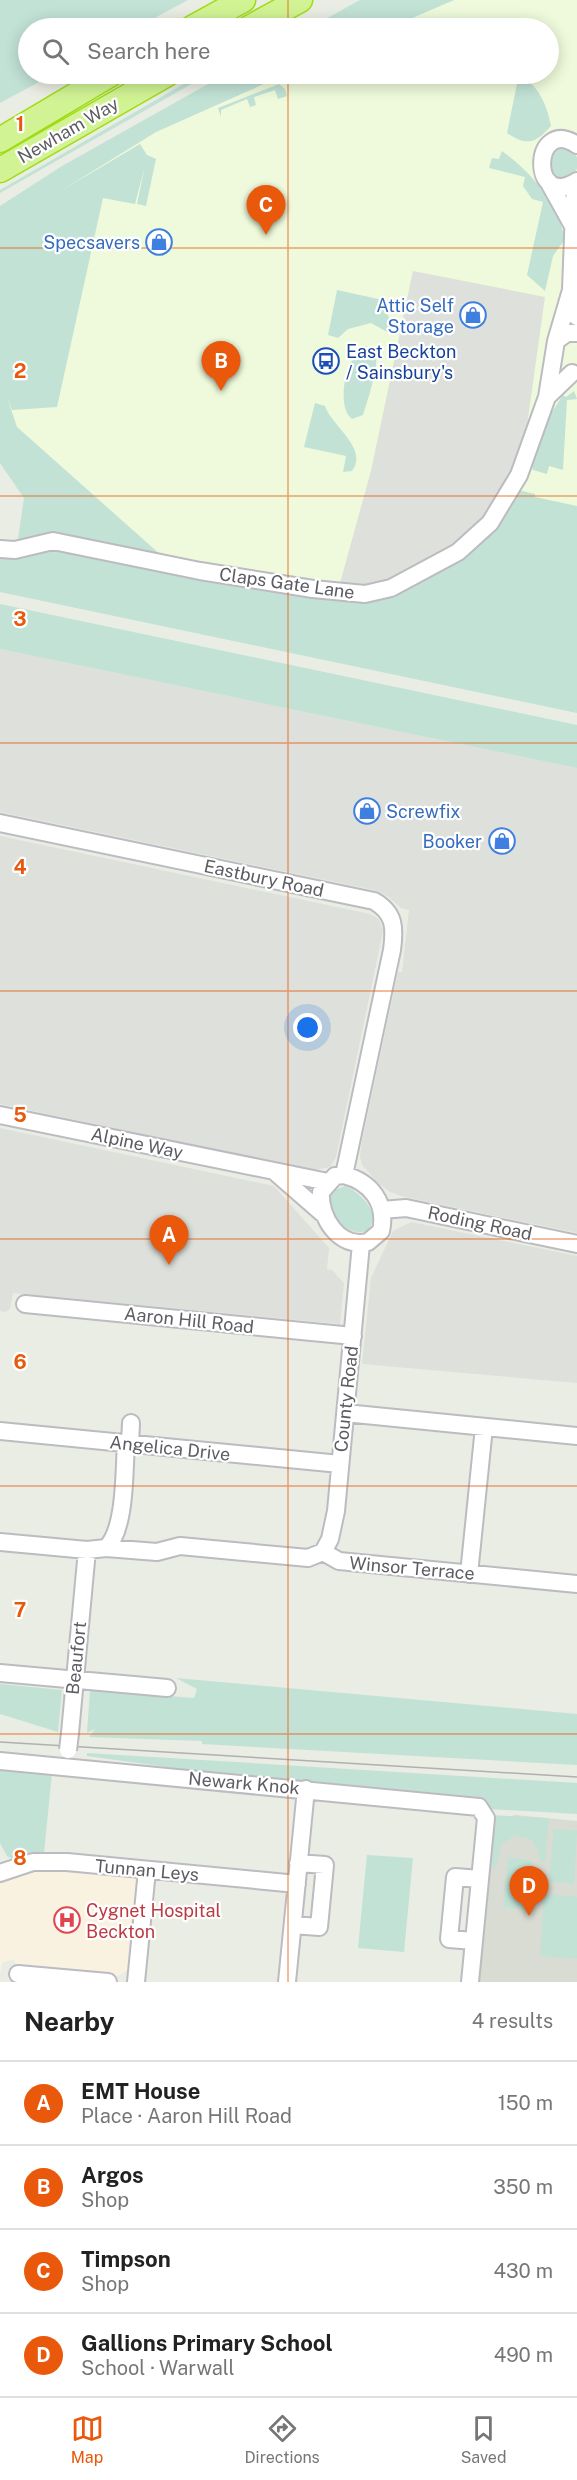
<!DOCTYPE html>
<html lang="en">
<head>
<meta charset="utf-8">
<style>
  :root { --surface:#fff; --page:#f2f2f2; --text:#222; --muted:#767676; --line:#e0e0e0; --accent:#ea580c }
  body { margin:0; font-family:"Public Sans",sans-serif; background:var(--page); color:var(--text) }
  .you { position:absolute; left:308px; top:1028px; width:21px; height:21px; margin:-15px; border:4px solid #fff; border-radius:50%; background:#1a73e8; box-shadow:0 0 0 9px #1a73e833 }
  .badge { display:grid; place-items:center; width:39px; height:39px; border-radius:50%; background:var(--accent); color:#fff; font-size:20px; font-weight:700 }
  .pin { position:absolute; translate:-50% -50px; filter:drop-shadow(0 2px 3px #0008) }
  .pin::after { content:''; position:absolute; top:32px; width:21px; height:18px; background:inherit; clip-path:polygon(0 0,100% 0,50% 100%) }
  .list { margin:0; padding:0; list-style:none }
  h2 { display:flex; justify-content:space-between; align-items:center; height:78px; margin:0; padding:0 24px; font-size:26px }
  h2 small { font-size:20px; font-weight:400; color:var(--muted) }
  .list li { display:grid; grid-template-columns:39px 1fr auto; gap:18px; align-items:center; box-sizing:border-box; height:84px; padding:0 24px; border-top:2px solid var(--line) }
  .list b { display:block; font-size:22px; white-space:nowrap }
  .list p { margin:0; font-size:20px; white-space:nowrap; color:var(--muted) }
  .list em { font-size:20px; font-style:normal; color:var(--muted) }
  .icon { flex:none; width:33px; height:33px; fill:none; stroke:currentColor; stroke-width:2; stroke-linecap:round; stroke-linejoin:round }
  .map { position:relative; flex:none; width:577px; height:1982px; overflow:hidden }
  .search { position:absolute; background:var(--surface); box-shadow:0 3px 15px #0003; left:18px; right:18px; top:18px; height:66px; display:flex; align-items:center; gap:15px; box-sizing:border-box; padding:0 21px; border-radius:33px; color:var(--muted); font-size:22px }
  .sheet { height:414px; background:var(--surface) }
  nav { display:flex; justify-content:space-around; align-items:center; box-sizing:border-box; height:84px; border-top:2px solid var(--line); background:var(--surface); font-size:16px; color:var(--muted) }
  nav a { display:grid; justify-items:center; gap:3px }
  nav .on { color:var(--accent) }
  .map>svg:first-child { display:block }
  .commercial { fill:#eefadb }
  .industrial { fill:#dee0db }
  .education { fill:#d8dcd2 }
  .medical { fill:#f9f2e1 }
  .green { fill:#c2e2d6 }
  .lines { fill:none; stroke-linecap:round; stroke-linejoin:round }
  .minor-casing { stroke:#bcbbc1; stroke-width:20 }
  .highway-casing { stroke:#a0dc14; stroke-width:27 }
  .minor { stroke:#fff; stroke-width:16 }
  .highway { stroke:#d1f394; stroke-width:24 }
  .tram { stroke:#b0b0b1; stroke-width:1.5 }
  .minor-bridge-casing { stroke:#bcbbc1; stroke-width:20; stroke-linecap:butt }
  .minor-bridge { stroke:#fff; stroke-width:16 }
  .grid { fill:none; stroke:#e8590c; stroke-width:1.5; stroke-opacity:0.55 }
  .labels { text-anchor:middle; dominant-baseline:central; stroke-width:4.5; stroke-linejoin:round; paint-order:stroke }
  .street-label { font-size:18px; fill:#5d5c63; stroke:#fff }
  .shop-label { font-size:18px; fill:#366cbe; stroke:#fff; text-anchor:end }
  .transit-label { font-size:18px; fill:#164399; stroke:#fff; text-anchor:start }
  .health-label { font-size:18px; fill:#be3a42; stroke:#fff; text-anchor:start }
  .grid-label { font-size:20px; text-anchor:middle; font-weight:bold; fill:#e8590c; stroke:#fff; stroke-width:4.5; stroke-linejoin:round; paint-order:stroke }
</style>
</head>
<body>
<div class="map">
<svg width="577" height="1982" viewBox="0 0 577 1982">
  <rect width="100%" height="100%" fill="#e9ede3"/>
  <path class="commercial" d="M454,0H577V524L504,510L413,271L371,471L336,598L163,557L17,427L0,378V278L28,211L156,132L286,74H548V28H389Z"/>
  <path class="industrial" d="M413,271L545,297L518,490L459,559L336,598L371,471Z
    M0,649L577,768V1233L405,1197L390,1192L379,1184L362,1165L360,1156L362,1141L398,972H402L409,910L401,908L389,897L374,890L0,812Z
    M0,836L370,914L379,919L383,931L336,1157L330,1167L314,1170L0,1104Z
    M0,1128L274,1186L329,1248L327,1269L332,1270L344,1283L340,1324L13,1293L10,1309L5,1312L0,1311Z
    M411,1222L577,1256V1383L362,1364L371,1278L393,1231Z"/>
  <path class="education" d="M515,1815L577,1821V1982H475L490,1822Z"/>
  <path class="medical" d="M36,1870L133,1877L137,1881L128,1970L118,1976L30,1968L17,1966L13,1959L2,1963L0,1974V1881Z"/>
  <path class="green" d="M0,0H188L136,28H28V74H54L0,103Z
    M360,0H454L389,28H309Z
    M201,74H209L0,193V190Z
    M226,74H286L156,132L59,192L140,144L147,155L156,159L146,206L137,204L145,166L135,204L103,198L57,407L12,410L7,397L17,427L163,557L336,598L431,573L518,490L535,494V497L577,506V713L0,592V557L15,560L24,498L0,463V206L62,166Z
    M519,74C538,85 547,104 551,126C535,144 527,146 507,133Z
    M279,84L285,89L287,96L278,99L275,90L254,97L256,105L250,107L247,99L221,110V117L218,108Z
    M548 163a15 15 0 1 1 30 0a15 15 0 1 1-30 0Z
    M502,151C532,173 557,202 565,239L553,256L545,291L527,275L543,202L532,199L523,186L525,177L489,168L492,158L499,159Z
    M337,290L383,300L393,331L389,333L371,323L348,329L338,338L328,335Z
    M366,346C370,349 374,351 376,357C378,368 367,403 363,415L352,419C335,407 346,353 366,346Z
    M574,391L577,399L567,400L563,470L549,466L547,474L533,470L531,464L548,418L563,395L566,397Z
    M315,403L325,406C332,427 369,448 352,471L343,472L346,456L304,447Z
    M0,604L577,725V768L0,649Z
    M345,1186C361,1193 383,1214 367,1231C345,1238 324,1211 332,1191Z
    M176,1678L577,1714V1765L202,1744V1741L89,1737L95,1729L87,1733L90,1690L194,1698L197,1689Z
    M0,1684L62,1690L58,1732L0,1714Z
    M87,1753L577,1783V1814L489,1809L479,1797L189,1770L87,1756Z
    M0,1770L52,1773L44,1853L12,1859L7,1856L0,1843Z
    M489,1815L549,1818L545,1862L540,1861L539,1851L531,1839L515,1835L501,1845L496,1867L486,1866Z
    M554,1829L577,1831L574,1884L549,1881Z
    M367,1855L413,1858L404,1952L358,1948Z
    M508,1858L532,1860L528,1910L503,1907Z
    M544,1894L577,1897V1959L540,1956Z"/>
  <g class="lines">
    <g class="minor-casing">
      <path id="minor" d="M577,145C532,115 529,211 577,181
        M548,181L573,226
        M571,291L577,317
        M556,341L571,290L575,183
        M547,397L572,373
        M0,549L15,550L53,541L200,571L313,589L365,594L391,588L458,552L490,523L519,475L547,397L556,341L567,333H577
        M0,823L374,901C395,913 395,928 392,950L344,1175
        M0,1115L328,1182
        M275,1172L322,1213
        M344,1175C371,1182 387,1203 381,1231L368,1242C339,1249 319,1217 321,1192L335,1176Z
        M382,1210L406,1208L577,1244
        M25,1304L353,1336
        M345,1413L577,1436
        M0,1431L340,1464
        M130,1444L131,1423
        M0,1542L87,1550L106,1548L157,1552L180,1546L308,1558L323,1552L330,1539L336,1511L361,1244
        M106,1548C126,1530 124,1470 126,1443
        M323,1552L339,1561L577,1584
        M469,1574L484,1427
        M0,1673L167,1688
        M70,1733L87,1550
        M0,1761L479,1807L486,1818L470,1982
        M0,1873L33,1862H67L297,1884
        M293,1925L319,1927L325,1865L298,1863
        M474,1941L449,1939L455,1877L480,1879
        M18,1974L108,1982
        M136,1982L147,1870
        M287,1982L306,1789"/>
    </g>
    <g class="highway-casing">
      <path id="highway" d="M192,28L243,0
        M249,28L300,0
        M0,140L111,74
        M0,170L167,74"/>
    </g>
    <use href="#minor" class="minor"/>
    <use href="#highway" class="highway"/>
    <path class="tram" d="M0,1742L577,1777"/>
    <g class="minor-bridge-casing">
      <path id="minor-bridge" d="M68,1750L70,1733"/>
    </g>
    <use href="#minor-bridge" class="minor-bridge"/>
  </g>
  <path class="grid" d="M288,0V28M288,74V1982M0,248H577M0,496H577M0,743H577M0,991H577M0,1239H577M0,1486H577M0,1734H577"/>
  <defs>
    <g id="shop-ring" transform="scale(1.35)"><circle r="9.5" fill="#fff" stroke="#3f7fe0" stroke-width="1.5"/><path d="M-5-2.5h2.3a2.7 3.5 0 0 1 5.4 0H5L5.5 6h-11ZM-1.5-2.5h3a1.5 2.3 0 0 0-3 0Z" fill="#3f7fe0"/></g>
    <g id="bus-ring" transform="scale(1.35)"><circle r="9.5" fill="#fff" stroke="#1a4fb4" stroke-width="1.5"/><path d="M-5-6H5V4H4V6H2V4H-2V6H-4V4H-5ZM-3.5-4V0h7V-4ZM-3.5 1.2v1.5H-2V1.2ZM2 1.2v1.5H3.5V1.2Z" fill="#1a4fb4"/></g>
    <g id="hospital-ring" transform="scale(1.35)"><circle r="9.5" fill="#fff" stroke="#e0444e" stroke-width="1.5"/><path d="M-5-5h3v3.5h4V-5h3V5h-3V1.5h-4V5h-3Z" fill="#e0444e"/></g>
  </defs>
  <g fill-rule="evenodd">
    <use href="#shop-ring" x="159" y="242"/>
    <use href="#shop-ring" x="473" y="315"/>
    <use href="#bus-ring" x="326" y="361"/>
    <use href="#shop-ring" x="367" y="811"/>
    <use href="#shop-ring" x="502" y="841"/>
    <use href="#hospital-ring" x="67" y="1920"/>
  </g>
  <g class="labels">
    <g class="street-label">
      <text transform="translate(68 130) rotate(-30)">Newham Way</text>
      <text transform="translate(287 583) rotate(8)">Claps Gate Lane</text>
      <text transform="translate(264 878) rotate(12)">Eastbury Road</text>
      <text transform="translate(137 1143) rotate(12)">Alpine Way</text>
      <text transform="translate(480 1223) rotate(12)">Roding Road</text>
      <text transform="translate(189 1320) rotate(6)">Aaron Hill Road</text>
      <text transform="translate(346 1399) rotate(-84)">County Road</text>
      <text transform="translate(170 1448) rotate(6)">Angelica Drive</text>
      <text transform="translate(412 1568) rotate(5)">Winsor Terrace</text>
      <text transform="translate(76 1658) rotate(-84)">Beaufort</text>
      <text transform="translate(244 1783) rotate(5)">Newark Knok</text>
      <text transform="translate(147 1870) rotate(5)">Tunnan Leys</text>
    </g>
    <g class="shop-label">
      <text x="140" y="242">Specsavers</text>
      <text x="454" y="305">Attic Self<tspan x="454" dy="21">Storage</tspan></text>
      <text x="386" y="811" text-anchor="start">Screwfix</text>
      <text x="482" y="841">Booker</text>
    </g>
    <g class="transit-label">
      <text x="346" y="351">East Beckton<tspan x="346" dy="21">/ Sainsbury's</tspan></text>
    </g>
    <g class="health-label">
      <text x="86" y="1910">Cygnet Hospital<tspan x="86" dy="21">Beckton</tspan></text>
    </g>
  </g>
  <g class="grid-label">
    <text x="20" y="131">1</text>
    <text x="20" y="378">2</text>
    <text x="20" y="626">3</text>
    <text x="20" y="874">4</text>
    <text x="20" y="1122">5</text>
    <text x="20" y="1369">6</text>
    <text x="20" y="1617">7</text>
    <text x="20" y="1865">8</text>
  </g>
</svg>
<div class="you"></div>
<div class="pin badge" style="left:169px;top:1265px">A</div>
<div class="pin badge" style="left:221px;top:391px">B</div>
<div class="pin badge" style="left:266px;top:235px">C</div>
<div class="pin badge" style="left:529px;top:1916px">D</div>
<div class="search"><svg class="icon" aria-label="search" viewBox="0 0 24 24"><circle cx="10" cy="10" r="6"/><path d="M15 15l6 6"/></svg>Search here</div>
</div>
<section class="sheet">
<h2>Nearby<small>4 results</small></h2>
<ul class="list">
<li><span class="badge">A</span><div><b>EMT House</b><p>Place · Aaron Hill Road</p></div><em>150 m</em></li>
<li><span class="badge">B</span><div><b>Argos</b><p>Shop</p></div><em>350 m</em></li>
<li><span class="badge">C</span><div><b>Timpson</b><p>Shop</p></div><em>430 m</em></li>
<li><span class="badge">D</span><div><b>Gallions Primary School</b><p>School · Warwall</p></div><em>490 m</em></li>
</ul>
</section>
<nav>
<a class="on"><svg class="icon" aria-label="map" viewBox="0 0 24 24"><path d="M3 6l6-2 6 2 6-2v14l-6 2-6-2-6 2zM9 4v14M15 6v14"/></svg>Map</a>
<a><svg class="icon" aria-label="directions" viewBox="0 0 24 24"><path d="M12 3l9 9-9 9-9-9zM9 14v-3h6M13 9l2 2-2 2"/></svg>Directions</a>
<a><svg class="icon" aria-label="saved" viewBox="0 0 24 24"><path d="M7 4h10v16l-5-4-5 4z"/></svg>Saved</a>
</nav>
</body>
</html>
